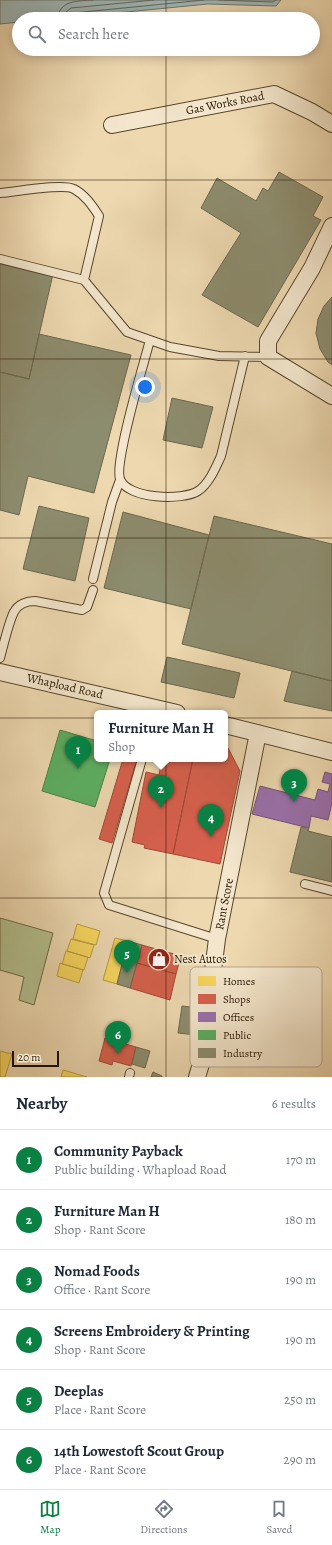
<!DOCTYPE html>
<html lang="en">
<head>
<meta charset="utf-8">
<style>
  :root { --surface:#fff; --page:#f6f6f7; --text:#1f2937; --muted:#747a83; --line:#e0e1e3; --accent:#0b8043 }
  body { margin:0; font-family:Alegreya,serif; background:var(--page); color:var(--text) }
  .scale { position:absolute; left:12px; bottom:10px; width:47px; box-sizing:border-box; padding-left:4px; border:2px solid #261500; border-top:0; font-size:11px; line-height:14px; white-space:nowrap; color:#261500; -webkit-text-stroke:3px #f3e6cc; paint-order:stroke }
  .you { position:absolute; left:145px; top:387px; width:14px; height:14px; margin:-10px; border:3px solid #fff; border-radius:50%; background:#1a73e8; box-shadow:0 0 0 6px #1a73e833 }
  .badge { display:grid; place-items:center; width:26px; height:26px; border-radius:50%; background:var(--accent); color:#fff; font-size:13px; font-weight:700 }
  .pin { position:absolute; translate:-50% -33px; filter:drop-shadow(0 1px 2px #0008) }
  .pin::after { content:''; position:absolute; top:21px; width:14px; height:12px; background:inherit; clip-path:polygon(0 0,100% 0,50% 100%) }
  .popup { position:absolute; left:94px; top:710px; width:134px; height:52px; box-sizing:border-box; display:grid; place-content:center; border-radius:6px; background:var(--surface); filter:drop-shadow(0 1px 3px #0005); font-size:13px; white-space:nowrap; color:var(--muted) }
  .popup b { font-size:15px; color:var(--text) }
  .popup::after { content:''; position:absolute; left:50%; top:100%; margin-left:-8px; border:8px solid transparent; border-top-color:var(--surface) }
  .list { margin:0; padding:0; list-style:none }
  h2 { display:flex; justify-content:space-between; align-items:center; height:52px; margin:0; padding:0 16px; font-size:17px }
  h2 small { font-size:13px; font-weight:400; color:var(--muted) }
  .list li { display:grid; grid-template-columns:26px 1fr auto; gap:12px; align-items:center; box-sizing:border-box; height:60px; padding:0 16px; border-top:1px solid var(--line) }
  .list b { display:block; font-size:15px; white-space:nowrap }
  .list p { margin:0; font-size:13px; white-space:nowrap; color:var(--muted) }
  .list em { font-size:13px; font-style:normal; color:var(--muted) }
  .icon { flex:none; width:22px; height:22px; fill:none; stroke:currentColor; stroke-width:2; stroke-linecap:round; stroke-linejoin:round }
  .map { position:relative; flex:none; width:332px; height:1077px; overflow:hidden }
  .search { position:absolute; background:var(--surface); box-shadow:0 2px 10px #0003; left:12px; right:12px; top:12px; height:44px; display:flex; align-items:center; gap:10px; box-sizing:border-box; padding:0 14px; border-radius:22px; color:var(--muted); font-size:15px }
  .sheet { height:412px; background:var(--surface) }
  nav { display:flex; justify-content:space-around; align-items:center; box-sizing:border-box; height:56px; border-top:1px solid var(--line); background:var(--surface); font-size:11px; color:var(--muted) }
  nav a { display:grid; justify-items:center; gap:2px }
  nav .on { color:var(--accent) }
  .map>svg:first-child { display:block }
  .green { fill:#b4bf8e; stroke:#6d6a47 }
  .water { fill:#9eb7b7; stroke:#6e766e }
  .homes { fill:#f6d55c; stroke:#b89b40 }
  .shops { fill:#d6604d; stroke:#a14a36 }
  .offices { fill:#9970ab; stroke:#765578 }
  .public { fill:#5aae61; stroke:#4a8044 }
  .industry { fill:#8c8c6e; stroke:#6d684d }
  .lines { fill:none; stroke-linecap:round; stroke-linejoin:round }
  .shore { stroke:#62665c; stroke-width:1 }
  .lane-casing { stroke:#58462c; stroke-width:10 }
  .street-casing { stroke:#58462c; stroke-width:18 }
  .lane { stroke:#f3e6cc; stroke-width:8 }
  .street { stroke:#f3e6cc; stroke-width:16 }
  .grid { fill:none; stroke:#261500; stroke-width:1; stroke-opacity:0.55 }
  .labels { text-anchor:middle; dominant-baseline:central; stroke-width:4; stroke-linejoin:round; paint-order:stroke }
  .street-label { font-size:12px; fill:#261500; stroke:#f3e6cc }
  .poi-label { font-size:12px; fill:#261500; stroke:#f3e6cc; text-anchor:start }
  .key { fill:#f3e6cc; stroke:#b6a78f; stroke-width:1 }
  .key-label { font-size:11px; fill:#261500 }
</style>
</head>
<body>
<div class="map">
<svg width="332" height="1077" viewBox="0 0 332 1077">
  <rect width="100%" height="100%" fill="#edd8b0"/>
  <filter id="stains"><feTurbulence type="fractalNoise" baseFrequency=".005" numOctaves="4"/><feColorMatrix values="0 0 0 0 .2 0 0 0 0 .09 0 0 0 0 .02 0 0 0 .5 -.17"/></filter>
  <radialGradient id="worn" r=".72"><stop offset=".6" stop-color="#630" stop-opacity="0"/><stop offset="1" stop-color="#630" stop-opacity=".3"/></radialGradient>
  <path class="green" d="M0,918L53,933L34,1005L19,1000L24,977L0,970Z"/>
  <path class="water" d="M0,0H281L276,6L208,4L54,19H19V22L0,24Z"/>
  <path class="homes" d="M77,924L100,931L96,945L73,939Z
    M115,938L128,941L117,984L103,980Z
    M71,939L94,945L90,958L67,951Z
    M66,951L88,957L84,970L62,964Z
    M60,963L83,970L79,983L57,976Z
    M0,1051L12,1054L5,1077H0Z
    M63,1070L87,1077H61Z"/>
  <path class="shops" d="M225,748H228L240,771L220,864L173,854L193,759H225Z
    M123,759H137L112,843L99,839Z
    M162,759H193L173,854L144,848L145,845L132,842L146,772L159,775Z
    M142,945L181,956L176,974L137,963Z
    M137,963L176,974L170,1000L130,988Z
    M105,1038L136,1047L131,1066L113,1061L112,1065L99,1061Z"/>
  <path class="offices" d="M325,772L332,774V803L328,820L311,816L309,828L252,814L260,786L315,800L318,789L328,792L330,784L322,782Z"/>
  <path class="public" d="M60,730L97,741V759H110L95,807L42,791Z"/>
  <path class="industry" d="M279,172L323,197L313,216L321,220L258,327L202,295L241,233L201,208L217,178L256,201L263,188L268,191Z
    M0,262L53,274L29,379L0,372Z
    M332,297V365L328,362L320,349L316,333L318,319L324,306Z
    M39,334L131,355L94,493L28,476L19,515L0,510V372L29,379Z
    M172,398L213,407L202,448L163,440Z
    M39,506L89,518L75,581L23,569Z
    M123,512L209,535L191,609L104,588Z
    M214,516L332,544V681L182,644Z
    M167,657L240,673L234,698L161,682Z
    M292,671L332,681V711L284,701Z
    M301,827L309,828L308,831L332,837V882L290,872Z
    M128,941L142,945L130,988L117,984Z
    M182,1006L199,1008L196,1035L178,1033Z
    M136,1047L150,1051L145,1068L132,1064Z
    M153,1072L162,1076V1077H151Z"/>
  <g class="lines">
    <path class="shore" d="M219,0L273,2L276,0
      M58,19C58,0 79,1 93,0
      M64,19L66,12L71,8L154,0
      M69,19L70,15L73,13L204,0"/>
    <g class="lane-casing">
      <path id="lane" d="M0,193C15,192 62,183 74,189C85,195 92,205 99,216L84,280
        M0,259L84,280L127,332L170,347L219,356L268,357
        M150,340C144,363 114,462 120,479C127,499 183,501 198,491C209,484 216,467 221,456L245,356
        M93,579L112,502L120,480
        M0,658C3,647 9,621 14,612C18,604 27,601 35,601L82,610L87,607L93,590
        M142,759L104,893L109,905L217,939
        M305,884L332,891
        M129,1077L130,1073"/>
    </g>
    <g class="street-casing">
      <path id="street" d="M112,125L274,94L312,112L332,124
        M332,226L312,268L268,341V357L332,396
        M0,672L177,713
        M225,725L332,752
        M197,1077L201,1064L217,939L258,733"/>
    </g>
    <use href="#lane" class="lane"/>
    <use href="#street" class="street"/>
  </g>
  <path class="grid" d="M166,0V19M166,49V1077M0,180H332M0,359H332M0,538H332M0,718H332M0,898H332"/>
  <defs>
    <g id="shop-disc" transform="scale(1.15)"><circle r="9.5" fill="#8f2418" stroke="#f3e6cc"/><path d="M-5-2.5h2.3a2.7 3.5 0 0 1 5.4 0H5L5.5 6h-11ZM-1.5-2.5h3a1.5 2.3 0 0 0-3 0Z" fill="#fff"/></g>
  </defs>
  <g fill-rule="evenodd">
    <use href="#shop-disc" x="159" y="959"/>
  </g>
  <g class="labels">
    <g class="street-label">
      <text transform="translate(225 103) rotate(-11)">Gas Works Road</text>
      <text transform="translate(65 686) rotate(13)">Whapload Road</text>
      <text transform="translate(224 904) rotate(-79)">Rant Score</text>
    </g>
    <g class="poi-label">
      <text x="174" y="959">Nest Autos</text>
    </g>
  </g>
  <rect x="190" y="967" width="132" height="100" rx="6" class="key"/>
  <rect x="198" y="976" width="18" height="10" fill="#f6d55c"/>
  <rect x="198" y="994" width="18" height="10" fill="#d6604d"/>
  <rect x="198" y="1012" width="18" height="10" fill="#9970ab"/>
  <rect x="198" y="1030" width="18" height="10" fill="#5aae61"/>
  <rect x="198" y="1048" width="18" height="10" fill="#8c8c6e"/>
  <g class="key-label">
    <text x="223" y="985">Homes</text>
    <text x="223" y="1003">Shops</text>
    <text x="223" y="1021">Offices</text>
    <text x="223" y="1039">Public</text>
    <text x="223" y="1057">Industry</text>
  </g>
  <rect width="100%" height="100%" filter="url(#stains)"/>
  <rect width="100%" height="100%" fill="url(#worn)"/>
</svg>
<div class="scale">20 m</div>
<div class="you"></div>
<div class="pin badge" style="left:78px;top:769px">1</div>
<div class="pin badge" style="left:161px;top:808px">2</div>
<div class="popup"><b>Furniture Man H</b>Shop</div>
<div class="pin badge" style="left:294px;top:802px">3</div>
<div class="pin badge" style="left:211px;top:837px">4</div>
<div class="pin badge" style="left:127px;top:973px">5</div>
<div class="pin badge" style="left:118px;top:1054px">6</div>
<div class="search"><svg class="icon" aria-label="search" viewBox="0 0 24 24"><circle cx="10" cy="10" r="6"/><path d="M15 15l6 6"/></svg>Search here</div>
</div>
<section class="sheet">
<h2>Nearby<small>6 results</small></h2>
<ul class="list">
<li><span class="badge">1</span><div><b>Community Payback</b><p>Public building · Whapload Road</p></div><em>170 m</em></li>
<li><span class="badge">2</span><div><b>Furniture Man H</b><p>Shop · Rant Score</p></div><em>180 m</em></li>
<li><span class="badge">3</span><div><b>Nomad Foods</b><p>Office · Rant Score</p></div><em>190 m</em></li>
<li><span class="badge">4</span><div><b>Screens Embroidery &amp; Printing</b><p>Shop · Rant Score</p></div><em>190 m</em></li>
<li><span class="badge">5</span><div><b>Deeplas</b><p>Place · Rant Score</p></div><em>250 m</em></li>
<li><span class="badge">6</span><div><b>14th Lowestoft Scout Group</b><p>Place · Rant Score</p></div><em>290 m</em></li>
</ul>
</section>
<nav>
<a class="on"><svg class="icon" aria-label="map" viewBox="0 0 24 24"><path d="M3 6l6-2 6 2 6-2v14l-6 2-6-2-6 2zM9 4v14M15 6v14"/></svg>Map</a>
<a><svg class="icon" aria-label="directions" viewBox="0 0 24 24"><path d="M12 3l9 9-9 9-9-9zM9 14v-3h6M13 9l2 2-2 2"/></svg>Directions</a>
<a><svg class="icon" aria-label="saved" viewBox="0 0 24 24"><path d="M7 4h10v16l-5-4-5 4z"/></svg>Saved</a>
</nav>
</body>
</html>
